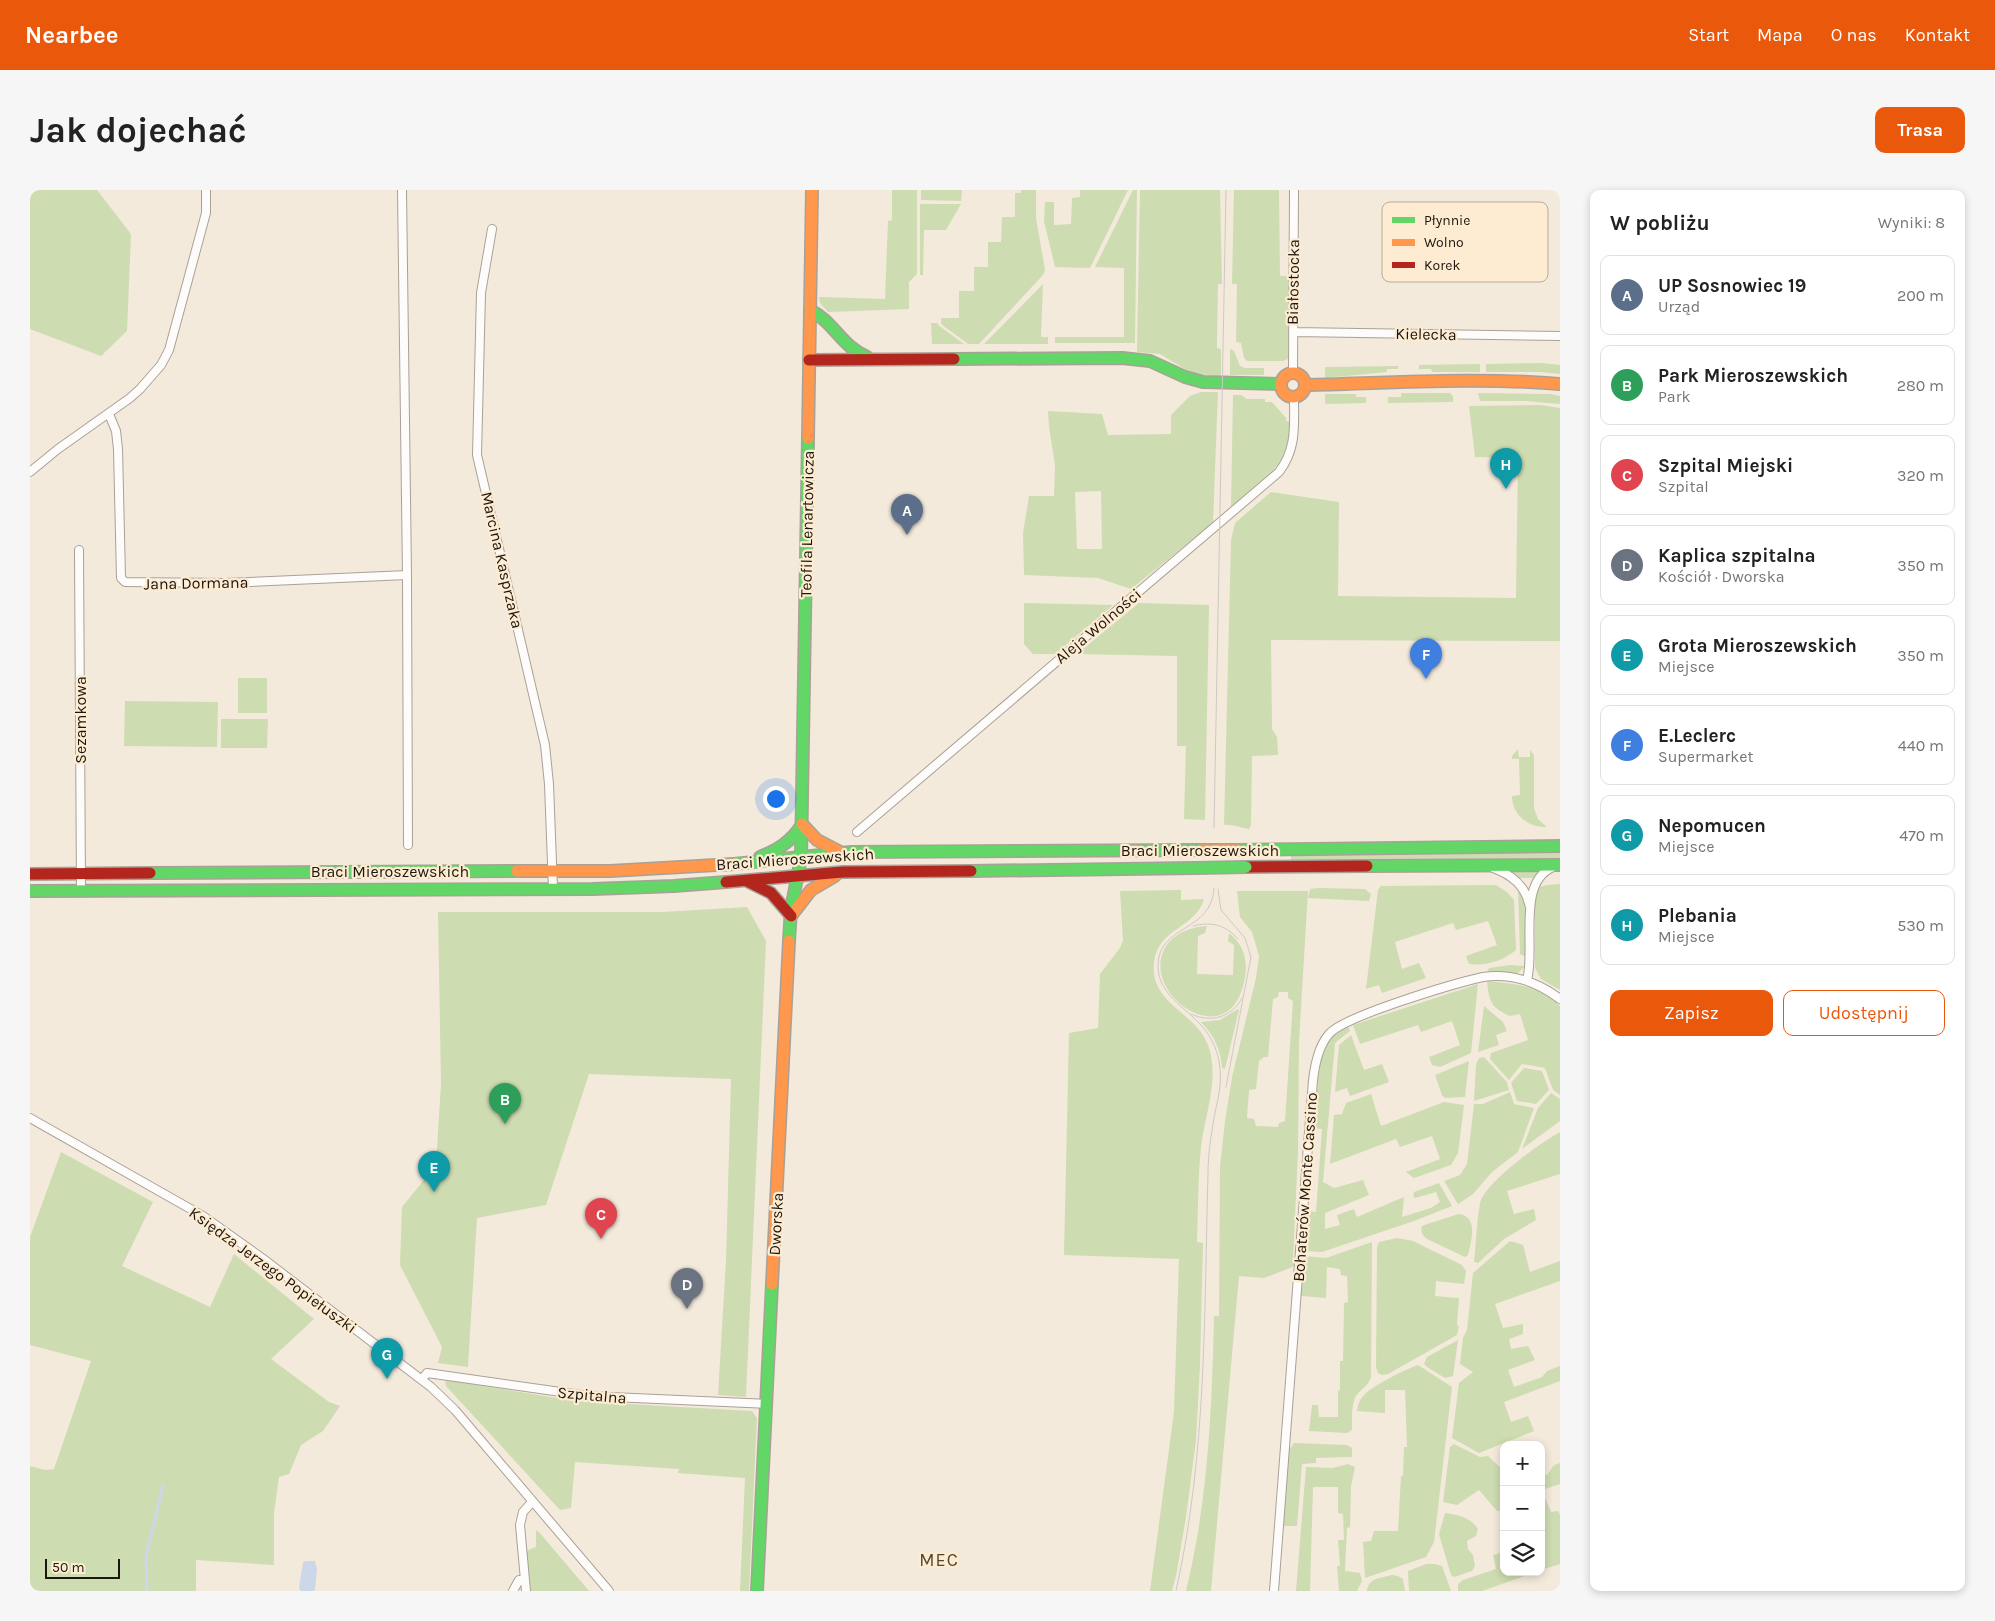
<!DOCTYPE html>
<html lang="pl">
<head>
<meta charset="utf-8">
<style>
  :root { --surface:#fff; --page:#f6f6f6; --text:#222; --muted:#767676; --line:#e0e0e0; --accent:#ea580c }
  body { margin:0; font-family:Karla,sans-serif; background:var(--page); color:var(--text) }
  .controls { position:absolute; right:15px; bottom:15px; display:grid; overflow:hidden; border-radius:10px; box-shadow:0 2px 8px #0003 }
  .controls button { width:45px; height:45px; display:grid; place-items:center; padding:0; border:0; border-bottom:1px solid var(--line); background:var(--surface); color:var(--text); font:25px sans-serif }
  .scale { position:absolute; left:15px; bottom:12px; width:75px; box-sizing:border-box; padding-left:5px; border:2px solid #1d160e; border-top:0; font-size:14px; line-height:18px; white-space:nowrap; color:#1d160e; -webkit-text-stroke:4px #fdebd2; paint-order:stroke }
  .you { position:absolute; left:745px; top:608px; width:18px; height:18px; margin:-12px; border:4px solid #fff; border-radius:50%; background:#1a73e8; box-shadow:0 0 0 8px #1a73e833 }
  .badge { display:grid; place-items:center; width:32px; height:32px; border-radius:50%; background:var(--accent); color:#fff; font-size:16px; font-weight:700 }
  .pin { position:absolute; translate:-50% -41px; filter:drop-shadow(0 1px 2px #0008) }
  .pin::after { content:''; position:absolute; top:26px; width:18px; height:15px; background:inherit; clip-path:polygon(0 0,100% 0,50% 100%) }
  .list { margin:0; padding:0; list-style:none }
  h2 { display:flex; justify-content:space-between; align-items:center; height:65px; margin:0; padding:0 20px; font-size:21px }
  h2 small { font-size:16px; font-weight:400; color:var(--muted) }
  .list li { display:grid; grid-template-columns:32px 1fr auto; gap:15px; align-items:center; box-sizing:border-box; height:80px; margin:0 10px 10px; padding:0 10px; border:1px solid var(--line); border-radius:10px }
  .list b { display:block; font-size:19px; white-space:nowrap }
  .list p { margin:0; font-size:16px; white-space:nowrap; color:var(--muted) }
  .list em { font-size:16px; font-style:normal; color:var(--muted) }
  .actions { display:flex; gap:10px; padding:15px 20px }
  .actions a { flex:1; padding:11px 0; border:1px solid var(--accent); border-radius:10px; text-align:center; font-size:18px; color:var(--accent) }
  .actions .main { background:var(--accent); color:#fff }
  .icon { flex:none; width:28px; height:28px; fill:none; stroke:currentColor; stroke-width:2; stroke-linecap:round; stroke-linejoin:round }
  .map { position:relative; flex:none; width:1530px; height:1401px; overflow:hidden; border-radius:10px }
  header { display:flex; align-items:center; gap:30px; box-sizing:border-box; height:70px; padding:0 25px; background:var(--accent); color:#fff }
  header strong { font-size:24px }
  nav { display:flex; gap:28px; margin-inline-start:auto; font-size:18px }
  .intro { display:flex; align-items:center; justify-content:space-between; box-sizing:border-box; height:120px; padding:0 30px }
  h1 { margin:0; font-size:35px }
  .button { padding:12px 22px; border-radius:10px; background:var(--accent); color:#fff; font-size:18px; font-weight:700 }
  main { display:flex; gap:30px; padding:0 30px }
  aside { flex:1; background:var(--surface); border-radius:10px; box-shadow:0 2px 8px #0003 }
  .map>svg:first-child { display:block }
  .green { fill:#cedcb1; fill-rule:evenodd }
  .water { fill:#ccd8ea }
  .lines { fill:none; stroke-linecap:round; stroke-linejoin:round }
  .stream { stroke:#ccd8ea; stroke-width:3 }
  .street-casing { stroke:#a9a197; stroke-width:10 }
  .fast-casing { stroke:#a9a197; stroke-width:14 }
  .slow-casing { stroke:#a9a197; stroke-width:14 }
  .jam-casing { stroke:#a9a197; stroke-width:14 }
  .street { stroke:#fdfcfa; stroke-width:8 }
  .fast { stroke:#63d668; stroke-width:11 }
  .slow { stroke:#ff974d; stroke-width:11 }
  .jam { stroke:#b3261e; stroke-width:11 }
  .tram { stroke:#ccc9c5; stroke-width:1 }
  .fast-bridge-casing { stroke:#a9a197; stroke-width:14; stroke-linecap:butt }
  .slow-bridge-casing { stroke:#a9a197; stroke-width:14; stroke-linecap:butt }
  .fast-bridge { stroke:#63d668; stroke-width:11 }
  .slow-bridge { stroke:#ff974d; stroke-width:11 }
  .labels { text-anchor:middle; dominant-baseline:central; stroke-width:4.5; stroke-linejoin:round; paint-order:stroke }
  .street-label { font-size:16px; fill:#1d160e; stroke:#fdebd2 }
  .neighbourhood-label { font-size:18px; letter-spacing:1px; fill:#554631; stroke:#fdebd2 }
  .key { fill:#fdebd2; stroke:#baab97; stroke-width:1 }
  .key-label { font-size:14px; fill:#1d160e }
</style>
</head>
<body>
<header>
<strong>Nearbee</strong>
<nav><a>Start</a><a>Mapa</a><a>O nas</a><a>Kontakt</a></nav>
</header>
<div class="intro"><h1>Jak dojechać</h1><a class="button">Trasa</a></div>
<main>
<div class="map">
<svg width="1530" height="1401" viewBox="0 0 1530 1401">
  <rect width="100%" height="100%" fill="#f3eadc"/>
  <path class="green" d="M0,0H67L101,44L97,141L71,166L0,139Z
    M862,0H887V84L879,92V119L798,122L790,113L789,107L855,109L858,31L862,30Z
    M891,0H932L931,11L891,10Z
    M991,0H1006V28L1015,80L1013,85L949,154H938L911,134V128H929V101H944V77H958V52H971L972,27H985V3H991Z
    M1050,0H1098L1060,78L1025,77L1014,31L1015,12H1024V35L1041,34L1042,8L1050,7Z
    M1103,0H1107L1105,153H1025V147H1094V78L1065,77Z
    M1110,0H1190L1192,94H1188L1187,152V158L1191,159V186L1163,184L1130,164L1107,162Z
    M1204,0H1249L1250,86H1259L1258,169L1253,171H1217L1214,168L1211,153L1206,152L1207,94H1202Z
    M890,14H931L916,40H894L893,85H890Z
    M1013,94L1011,147H1018V154H954Z
    M901,133H908V135L934,154H902Z
    M1200,159L1204,161L1210,176L1215,178H1234V185H1200Z
    M1512,173L1530,175V184L1510,182H1456V174Z
    M1450,174V182H1402L1401,179H1389V175Z
    M1368,176V179H1357V182L1295,188V177Z
    M1171,202H1188L1183,333L1101,399L1068,388L994,385L993,343L999,306H1024L1025,275L1019,237L1018,221L1072,224L1078,245L1141,244V225L1160,206ZM1071,301L1072,359H1047L1045,302Z
    M1371,203H1420L1423,206V212L1358,213V207H1371Z
    M1448,203L1520,204L1530,206V214L1495,211H1450Z
    M1295,204H1326V207H1336V213L1297,214L1295,213Z
    M1203,205H1211L1217,209H1235V212H1242L1256,228V231L1259,232C1259,239 1260,248 1258,256C1250,281 1221,299 1201,317Z
    M1510,215L1530,218V451L1241,450L1242,539L1247,547L1248,565L1222,566L1221,635L1219,639C1210,638 1202,634 1194,635L1201,350L1205,333L1241,302L1309,312L1308,406L1486,408L1488,268L1445,267L1439,216Z
    M994,413L1083,415L1025,464H1003L994,454Z
    M1109,413L1179,415L1175,630L1154,629L1156,556H1147V466L1047,464Z
    M208,488H237V523H208Z
    M95,511L188,512L187,557L94,556Z
    M191,529H238L237,558H191Z
    M1488,559L1489,567H1500V560L1504,565V618L1508,629L1517,637C1499,638 1482,625 1482,606L1490,605L1489,569H1482V566Z
    M1530,662V669L1269,671H1261V665Z
    M1478,680H1510L1504,688H1487Z
    M1530,694V800L1511,789L1505,778V705L1506,698L1517,695Z
    M1466,695L1477,702L1484,710L1486,760C1473,771 1456,776 1439,774L1436,766L1467,755L1458,731L1426,740L1423,733L1365,752L1372,779L1389,773L1396,788L1352,803L1349,795L1336,799L1348,700L1351,696Z
    M1289,698L1335,699L1341,704L1339,711L1278,708L1280,699Z
    M1488,698L1495,712L1496,767L1490,764Z
    M1151,700V710L1174,709C1165,739 1129,737 1124,772C1119,814 1166,822 1178,855C1190,888 1175,924 1171,957C1168,988 1168,1020 1167,1052L1173,1053L1170,1175L1166,1250L1156,1327L1146,1386L1142,1401H1120L1144,1222L1149,1069L1034,1065L1039,843L1068,838L1070,784L1090,758L1093,750L1090,701Z
    M1207,701H1278L1269,851L1268,962L1263,1070L1265,1076L1234,1088L1209,1086L1181,1401H1156C1178,1311 1182,1219 1184,1126H1189L1190,977L1195,931L1202,887L1226,788L1229,766L1222,742L1210,727ZM1249,802H1258V808L1263,811L1255,931L1249,933L1248,937L1226,936L1224,929L1217,928L1219,900L1226,899L1229,871L1234,867H1238L1243,809L1248,807Z
    M717,717L736,751L716,1207L688,1205L696,1071L701,889L559,884L516,1015L447,1028L438,1177L408,1173L412,1157L370,1075L372,1017L406,975L411,894L408,722H632Z
    M1177,736L1175,743L1168,746L1167,784L1203,785L1204,755L1198,751L1199,743C1213,754 1218,769 1215,787C1202,867 1114,808 1133,762C1140,745 1159,737 1177,736Z
    M1480,775L1495,776L1488,783L1457,782L1459,778Z
    M1457,791C1484,794 1511,795 1530,816V905L1523,900L1515,878L1492,874L1479,890L1460,869L1461,863L1498,850L1490,824L1480,826C1461,818 1459,811 1457,791Z
    M1448,794L1441,863L1410,877L1402,875L1399,867L1430,855L1422,831L1391,842L1388,835L1330,854L1323,835Z
    M1454,816L1473,832L1477,841L1466,845L1469,855L1448,862Z
    M1208,819L1209,820L1195,879L1192,878C1191,860 1184,845 1171,832L1190,830Z
    M1318,836L1320,841L1305,853L1293,992L1304,998L1333,990L1339,1005L1295,1023V1039L1310,1035L1307,1025L1324,1019L1327,1027L1374,1007L1372,1027L1401,1018L1410,1012L1406,1002L1385,1008L1383,1006L1384,1002L1409,993L1422,1016L1384,1031L1292,1062L1275,1061L1278,1021L1286,1022L1292,939L1283,938C1289,911 1284,874 1299,850C1303,844 1312,840 1318,836Z
    M1321,845L1334,880L1352,874L1359,892L1320,906L1317,898L1305,902L1309,855Z
    M1454,867L1477,892L1479,900L1444,911L1446,874L1449,868Z
    M1439,871L1435,907L1415,908L1412,905L1405,885Z
    M1494,878L1512,881L1519,900L1506,914L1487,911L1481,893Z
    M1480,902L1484,914L1504,918L1488,962L1462,982L1443,1004L1428,1014L1414,991L1430,985L1437,974L1444,914H1453Z
    M1521,903L1530,909V931L1492,959L1508,918Z
    M1341,904L1351,936L1414,912L1434,915L1428,963L1421,975L1384,988L1376,982L1410,969L1402,946L1370,957L1366,949L1300,974L1304,925L1312,924L1316,913Z
    M1530,942V984L1477,1001L1484,1024L1504,1019L1506,1030L1474,1049L1448,1073L1444,1072C1446,1058 1447,1022 1451,1010C1460,989 1510,953 1530,942Z
    M31,962L123,1012L92,1076L180,1117L204,1064L284,1129L241,1169L299,1212L310,1216L293,1241L271,1255L259,1284L249,1287L244,1323V1375L166,1370V1401H0V1276L15,1280L24,1279L61,1171L0,1155V1047Z
    M1429,1024C1449,1027 1441,1051 1438,1065L1435,1067L1397,1049C1392,1045 1390,1042 1392,1036L1397,1034Z
    M1367,1048L1383,1051L1432,1075L1436,1081L1434,1094L1406,1091L1405,1106L1429,1108L1427,1135L1429,1136L1427,1145L1358,1184L1352,1185L1348,1183L1346,1177L1347,1057L1349,1052Z
    M1480,1051L1493,1055L1500,1082L1530,1071V1091L1465,1114L1473,1138L1493,1134V1144L1479,1149L1481,1159L1498,1156L1505,1170L1478,1180L1484,1197L1512,1187L1517,1181L1530,1176V1191L1474,1212L1481,1232L1498,1226L1504,1241L1449,1263L1422,1248L1429,1193L1443,1182L1430,1174L1433,1148L1437,1140L1443,1083Z
    M1342,1052L1341,1187C1339,1195 1331,1199 1326,1206C1321,1215 1322,1230 1322,1240L1317,1243L1279,1241L1282,1215H1288L1289,1227H1308V1201L1310,1200V1171H1313L1314,1113L1318,1112L1317,1086L1311,1085L1310,1079L1297,1077L1296,1108L1271,1106L1274,1066L1296,1068Z
    M1428,1150L1423,1186L1415,1188L1397,1177L1394,1174L1397,1167Z
    M1388,1175L1422,1197L1404,1352L1396,1367L1335,1388L1333,1352L1341,1351L1344,1341H1368L1371,1286H1373L1374,1257H1377L1375,1200H1355V1223L1327,1221C1328,1214 1330,1209 1335,1204C1344,1195 1376,1179 1388,1175Z
    M418,1190L545,1211L722,1221L727,1228L719,1401H710L715,1288L648,1283L649,1279L545,1272L541,1318L530,1320L416,1196L415,1192Z
    M1264,1253L1317,1255L1322,1258V1267L1286,1268V1273L1272,1274L1267,1336H1252L1259,1260Z
    M1424,1254L1450,1267L1458,1266L1474,1281V1321H1467L1449,1300L1427,1315L1413,1312L1420,1257Z
    M1530,1273V1294L1512,1300L1521,1322L1528,1321L1530,1325V1374L1511,1380V1285H1517L1524,1275Z
    M1318,1274L1325,1277L1321,1296L1320,1337L1317,1338L1315,1381L1330,1383L1332,1391L1327,1401H1309L1307,1376H1310L1308,1350H1314L1313,1324L1308,1323V1297H1283L1280,1401H1266L1276,1277L1303,1278Z
    M1415,1323C1429,1325 1440,1327 1448,1339L1446,1346L1437,1351L1438,1359L1443,1365L1445,1376L1442,1381L1424,1387L1421,1385L1409,1344Z
    M506,1340L509,1342L559,1401H501L496,1361L506,1357Z
    M1474,1362V1382H1506L1452,1401H1428V1394L1433,1390L1466,1379L1463,1365Z
    M1396,1374H1405L1412,1376L1421,1401H1379L1378,1381Z
    M1362,1385L1368,1386L1373,1389L1375,1401H1337C1338,1388 1351,1388 1362,1385Z"/>
  <path class="water" d="M276,1371H285L287,1379L285,1400L283,1401H271L269,1398L273,1372Z"/>
  <g class="lines">
    <path class="stream" d="M117,1401L116,1367L133,1295"/>
    <g class="street-casing">
      <path id="street" d="M372,0L377,385L378,655
        M462,39L451,103L447,265L515,555L519,594L523,699
        M1263,142L1530,146
        M1263,183L1264,0
        M79,224L86,241L88,259L91,388L95,392L195,393L377,385
        M0,282L28,259L100,208L110,199L131,175L139,160L176,23V0
        M49,360L51,701
        M827,642L1249,282C1267,258 1264,236 1264,207
        M1463,678C1480,684 1495,695 1499,714
        M1497,790C1506,759 1486,692 1523,677
        M0,928L173,1026L232,1068L401,1197L425,1220L579,1401
        M392,1189L397,1183L559,1206L737,1214
        M483,1401L489,1390H495
        M496,1401L490,1335L493,1322L502,1312
        M1244,1401L1282,903C1283,884 1286,859 1299,844C1314,826 1426,793 1453,787C1481,783 1508,792 1530,809"/>
    </g>
    <g class="fast-casing">
      <path id="fast" d="M780,120C804,132 811,156 837,167
        M924,169L1092,168L1120,171L1155,187L1173,192L1251,194
        M1208,660L1530,656
        M730,667C747,660 761,652 771,636
        M704,674L821,662L1172,660
        M1337,676L1530,675
        M941,681L1166,678
        M120,683L487,681
        M0,701L563,699L644,696L696,692
        M759,751L761,719L771,668L778,248
        M727,1401L742,1094"/>
    </g>
    <g class="slow-casing">
      <path id="slow" d="M1251 195a12 12 0 1 1 24 0a12 12 0 1 1-24 0Z
        M1275,195C1359,193 1446,187 1530,194
        M778,248L782,0
        M772,634L787,650L812,663
        M487,681H580L704,674
        M761,726L781,700L805,686
        M742,1094L759,751"/>
    </g>
    <g class="jam-casing">
      <path id="jam" d="M779,170L924,169
        M1216,677L1337,676
        M0,684L120,683
        M717,691L741,703L761,726
        M696,692L813,682L941,681"/>
    </g>
    <use href="#street" class="street"/>
    <use href="#fast" class="fast"/>
    <use href="#slow" class="slow"/>
    <use href="#jam" class="jam"/>
    <path class="tram" d="M1184,638L1196,0
      M1188,699L1191,720L1215,748L1221,767L1196,897
      M1163,736C1181,731 1196,735 1208,749
      M1161,824C1180,833 1202,828 1212,808
      M1146,1401C1177,1263 1174,1124 1178,984C1178,965 1181,946 1184,928C1187,912 1192,896 1190,879C1189,863 1182,847 1171,835C1155,817 1128,804 1128,776C1128,734 1182,743 1184,698"/>
    <g class="fast-bridge-casing">
      <path id="fast-bridge" d="M1166,678L1216,677"/>
    </g>
    <g class="slow-bridge-casing">
      <path id="slow-bridge" d="M1172,660H1208"/>
    </g>
    <use href="#fast-bridge" class="fast-bridge"/>
    <use href="#slow-bridge" class="slow-bridge"/>
  </g>
  <g class="labels">
    <g class="street-label">
      <text transform="translate(1263 92) rotate(-89)">Białostocka</text>
      <text transform="translate(1396 144) rotate(1)">Kielecka</text>
      <text transform="translate(777 334) rotate(-89)">Teofila Lenartowicza</text>
      <text transform="translate(472 370) rotate(77)">Marcina Kasprzaka</text>
      <text transform="translate(166 393) rotate(-1)">Jana Dormana</text>
      <text transform="translate(1068 436) rotate(-40)">Aleja Wolności</text>
      <text transform="translate(50 530) rotate(-90)">Sezamkowa</text>
      <text x="1170" y="660">Braci Mieroszewskich</text>
      <text transform="translate(765 669) rotate(-4)">Braci Mieroszewskich</text>
      <text x="360" y="681">Braci Mieroszewskich</text>
      <text transform="translate(1275 997) rotate(-86)">Bohaterów Monte Cassino</text>
      <text transform="translate(746 1034) rotate(-87)">Dworska</text>
      <text transform="translate(243 1080) rotate(36)">Księdza Jerzego Popiełuszki</text>
      <text transform="translate(562 1205) rotate(5)">Szpitalna</text>
    </g>
    <g class="neighbourhood-label">
      <text x="909" y="1370">MEC</text>
    </g>
  </g>
  <rect x="1352" y="12" width="166" height="80" rx="8" class="key"/>
  <rect x="1362" y="27" width="23" height="6" fill="#63d668"/>
  <rect x="1362" y="49" width="23" height="7" fill="#ff974d"/>
  <rect x="1362" y="72" width="23" height="6" fill="#b3261e"/>
  <g class="key-label">
    <text x="1394" y="35">Płynnie</text>
    <text x="1394" y="57">Wolno</text>
    <text x="1394" y="80">Korek</text>
  </g>
</svg>
<div class="controls">
<button>+</button>
<button>−</button>
<button><svg class="icon" aria-label="layers" viewBox="0 0 24 24"><path d="M12 4l9 5-9 5-9-5zM3 14l9 5 9-5"/></svg></button>
</div>
<div class="scale">50 m</div>
<div class="you"></div>
<div class="pin badge" style="left:877px;top:345px;background:#5c6f8a">A</div>
<div class="pin badge" style="left:475px;top:934px;background:#2e9e5b">B</div>
<div class="pin badge" style="left:571px;top:1049px;background:#e0444e">C</div>
<div class="pin badge" style="left:657px;top:1119px;background:#6b7280">D</div>
<div class="pin badge" style="left:404px;top:1002px;background:#0f9aa8">E</div>
<div class="pin badge" style="left:1396px;top:489px;background:#3f7fe0">F</div>
<div class="pin badge" style="left:357px;top:1189px;background:#0f9aa8">G</div>
<div class="pin badge" style="left:1476px;top:299px;background:#0f9aa8">H</div>
</div>
<aside>
<h2>W pobliżu<small>Wyniki: 8</small></h2>
<ul class="list">
<li><span class="badge" style="background:#5c6f8a">A</span><div><b>UP Sosnowiec 19</b><p>Urząd</p></div><em>200 m</em></li>
<li><span class="badge" style="background:#2e9e5b">B</span><div><b>Park Mieroszewskich</b><p>Park</p></div><em>280 m</em></li>
<li><span class="badge" style="background:#e0444e">C</span><div><b>Szpital Miejski</b><p>Szpital</p></div><em>320 m</em></li>
<li><span class="badge" style="background:#6b7280">D</span><div><b>Kaplica szpitalna</b><p>Kościół · Dworska</p></div><em>350 m</em></li>
<li><span class="badge" style="background:#0f9aa8">E</span><div><b>Grota Mieroszewskich</b><p>Miejsce</p></div><em>350 m</em></li>
<li><span class="badge" style="background:#3f7fe0">F</span><div><b>E.Leclerc</b><p>Supermarket</p></div><em>440 m</em></li>
<li><span class="badge" style="background:#0f9aa8">G</span><div><b>Nepomucen</b><p>Miejsce</p></div><em>470 m</em></li>
<li><span class="badge" style="background:#0f9aa8">H</span><div><b>Plebania</b><p>Miejsce</p></div><em>530 m</em></li>
</ul>
<div class="actions"><a class="main">Zapisz</a><a>Udostępnij</a></div>
</aside>
</main>
</body>
</html>
